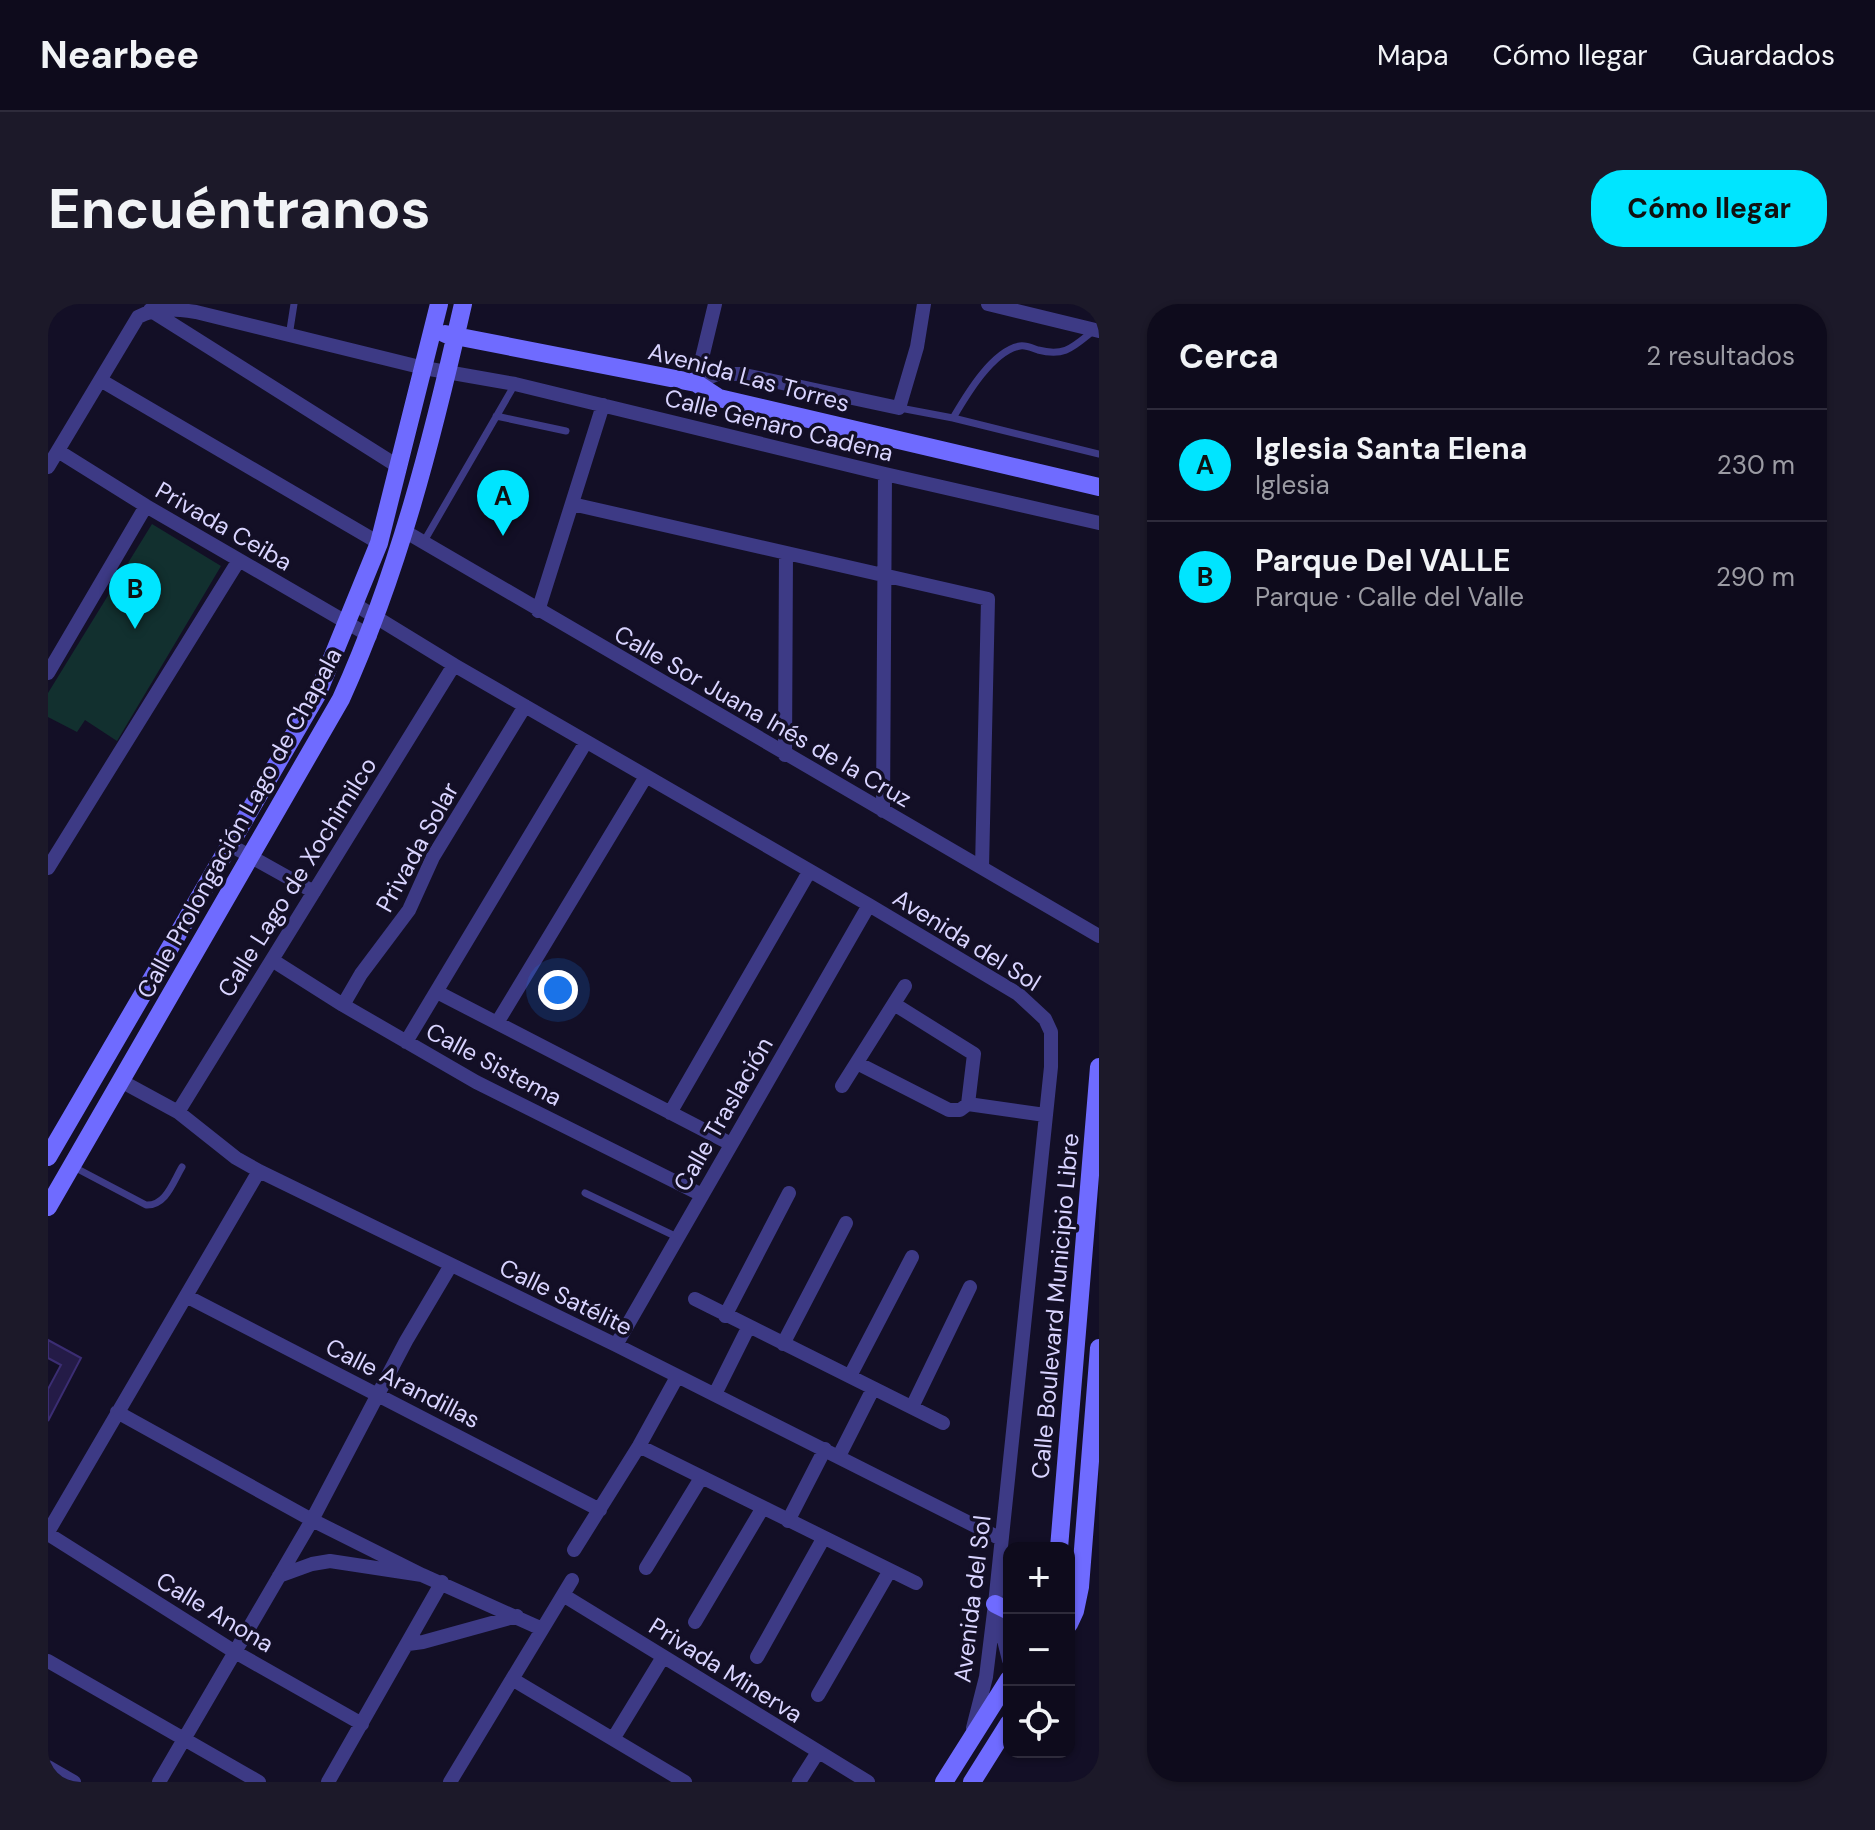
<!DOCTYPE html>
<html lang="es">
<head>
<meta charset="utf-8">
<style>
  :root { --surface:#0e0b1c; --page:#1c1929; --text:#f1f3f6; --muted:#9b9ba3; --line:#2e2b3b; --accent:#00e5ff }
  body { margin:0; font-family:"DM Sans",sans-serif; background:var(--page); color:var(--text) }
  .controls { position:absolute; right:24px; bottom:24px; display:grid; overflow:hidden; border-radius:16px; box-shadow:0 2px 6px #0004 }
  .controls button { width:72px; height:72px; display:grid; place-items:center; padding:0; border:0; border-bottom:2px solid var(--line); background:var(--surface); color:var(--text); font:40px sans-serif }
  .you { position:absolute; left:510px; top:686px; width:28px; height:28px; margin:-20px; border:6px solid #fff; border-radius:50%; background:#1a73e8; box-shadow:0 0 0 12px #1a73e833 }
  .badge { display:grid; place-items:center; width:52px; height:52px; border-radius:50%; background:var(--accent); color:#111; font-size:26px; font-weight:700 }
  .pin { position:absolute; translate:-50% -66px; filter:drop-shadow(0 2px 4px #0008) }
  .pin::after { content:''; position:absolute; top:42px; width:28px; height:24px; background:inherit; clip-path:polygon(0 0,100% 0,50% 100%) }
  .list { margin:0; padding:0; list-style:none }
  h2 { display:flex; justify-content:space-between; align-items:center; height:104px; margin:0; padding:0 32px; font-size:34px }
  h2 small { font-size:26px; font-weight:400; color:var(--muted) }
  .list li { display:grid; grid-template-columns:52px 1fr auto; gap:24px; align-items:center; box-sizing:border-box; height:112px; padding:0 32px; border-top:2px solid var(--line) }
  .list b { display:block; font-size:30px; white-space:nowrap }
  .list p { margin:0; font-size:26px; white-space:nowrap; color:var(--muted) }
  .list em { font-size:26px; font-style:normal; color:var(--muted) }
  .icon { flex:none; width:44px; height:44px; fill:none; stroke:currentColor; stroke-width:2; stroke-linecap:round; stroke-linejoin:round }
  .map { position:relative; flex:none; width:1051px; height:1478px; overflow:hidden; border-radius:32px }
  header { display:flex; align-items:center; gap:48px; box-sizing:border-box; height:112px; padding:0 40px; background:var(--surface); border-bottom:2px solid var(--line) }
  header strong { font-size:38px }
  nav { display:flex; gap:44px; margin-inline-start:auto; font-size:28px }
  .intro { display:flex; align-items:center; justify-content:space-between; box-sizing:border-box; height:192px; padding:0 48px }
  h1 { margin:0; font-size:56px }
  .button { padding:20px 36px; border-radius:32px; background:var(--accent); color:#111; font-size:28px; font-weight:700 }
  main { display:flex; gap:48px; padding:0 48px }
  aside { flex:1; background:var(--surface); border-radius:32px; box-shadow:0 2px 6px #0004 }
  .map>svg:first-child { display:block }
  .green { fill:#12302f }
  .building { fill:#241b47; stroke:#3b2d73; stroke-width:2 }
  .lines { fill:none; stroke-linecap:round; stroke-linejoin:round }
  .lane { stroke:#3d3a85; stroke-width:7 }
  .street { stroke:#3d3a85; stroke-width:14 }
  .secondary { stroke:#6f6bff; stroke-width:18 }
  .labels { text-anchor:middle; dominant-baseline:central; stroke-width:7; stroke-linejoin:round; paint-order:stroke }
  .street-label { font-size:24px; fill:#d9d4ff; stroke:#130f26 }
</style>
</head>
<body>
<header>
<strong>Nearbee</strong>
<nav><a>Mapa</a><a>Cómo llegar</a><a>Guardados</a></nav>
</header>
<div class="intro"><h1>Encuéntranos</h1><a class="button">Cómo llegar</a></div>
<main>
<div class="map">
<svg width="1051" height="1478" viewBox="0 0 1051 1478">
  <rect width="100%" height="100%" fill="#130f26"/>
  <path class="green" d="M104,220L173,262L69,437L37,416L29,428L0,413V389Z"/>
  <path class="building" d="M0,1036L33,1054L0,1117V1085L13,1061L0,1054Z"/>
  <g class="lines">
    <path class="lane" d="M241,32L246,0
      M852,104L905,114C918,92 944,47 972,42C978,41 984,44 990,46C1017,53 1025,43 1045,27
      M448,112L518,127
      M905,114L1051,150
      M375,239L467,80
      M24,862L98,901C118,902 125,878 134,863
      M537,889L629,933"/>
    <path class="street" d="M940,0L1051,27
      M102,6L351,163
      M54,77L331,239
      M648,79L669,70H692L851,104L869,43L876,0
      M648,79L667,0
      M10,147L98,202L322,332
      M0,163L90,13C109,3 127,5 148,8L376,64L467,80L837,170L1051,219
      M524,200L940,295L934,564
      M358,228L1051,632
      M308,301L406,361L821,601L970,690L997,715L1003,728V763L947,1300L938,1373L925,1424
      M490,307L555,101
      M0,369L98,202
      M737,451L738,249
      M835,507L837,170
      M182,541L266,588
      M0,564L191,256
      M224,656L295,701L428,778L654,891
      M389,688L683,840
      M846,700L926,750L920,800
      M295,701L313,670L361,606L385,553L477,402
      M449,719L597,474
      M358,738L538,438
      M809,759L901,806H912L920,800L997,811
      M73,777L130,808L188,854L211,867L568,1041L953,1235
      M794,782L857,682
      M130,808L406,361
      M622,809L761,568
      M138,992L552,1206
      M647,995L895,1119
      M677,1012L741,889
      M735,1040L798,919
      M568,1041L821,601
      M802,1072L864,953
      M667,1090L700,1024
      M864,1103L922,983
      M69,1108L264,1216L374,1271
      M591,1142L868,1279
      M791,1152L825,1085
      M740,1217L777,1145
      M0,1228L211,867
      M0,1230L187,1348L314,1420
      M526,1246L591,1142L629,1073
      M598,1264L653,1174
      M231,1272L264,1260L282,1257L374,1271L494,1325
      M515,1291L820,1478
      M950,1312L961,1356
      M647,1318L714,1205
      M360,1340L375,1338L469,1312
      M709,1353L775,1235
      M0,1357L211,1478
      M464,1375L637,1478
      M770,1391L841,1268
      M565,1435L615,1353
      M0,1463L26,1478
      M111,1478L264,1216L358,1037L403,961
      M280,1478L394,1278
      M402,1478L524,1276
      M751,1478L770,1448"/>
    <path class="secondary" d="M397,30L648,79L671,94L1051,183
      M0,853L269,391L331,239L391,0
      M0,903L293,395C351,267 384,136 415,0
      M1011,1244L1051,763
      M947,1300L961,1307
      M1021,1320L1027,1307L1032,1283L1051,1044
      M896,1478L961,1375
      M924,1478L961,1419"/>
  </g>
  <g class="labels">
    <g class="street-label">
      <text transform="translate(701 73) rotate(15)">Avenida Las Torres</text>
      <text transform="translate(731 121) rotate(14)">Calle Genaro Cadena</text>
      <text transform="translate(176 222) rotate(30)">Privada Ceiba</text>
      <text transform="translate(715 412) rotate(30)">Calle Sor Juana Inés de la Cruz</text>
      <text transform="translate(191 519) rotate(-61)">Calle Prolongación Lago de Chapala</text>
      <text transform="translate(369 543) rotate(-61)">Privada Solar</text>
      <text transform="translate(249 573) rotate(-58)">Calle Lago de Xochimilco</text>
      <text transform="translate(919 636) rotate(32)">Avenida del Sol</text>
      <text transform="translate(446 760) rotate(28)">Calle Sistema</text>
      <text transform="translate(675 810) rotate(-60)">Calle Traslación</text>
      <text transform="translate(518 993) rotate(26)">Calle Satélite</text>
      <text transform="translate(1007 1002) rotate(-85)">Calle Boulevard Municipio Libre</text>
      <text transform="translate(355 1079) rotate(27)">Calle Arandillas</text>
      <text transform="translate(924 1295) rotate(-83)">Avenida del Sol</text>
      <text transform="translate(167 1308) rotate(31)">Calle Anona</text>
      <text transform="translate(678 1366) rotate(32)">Privada Minerva</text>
    </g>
  </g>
</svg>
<div class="controls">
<button>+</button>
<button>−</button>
<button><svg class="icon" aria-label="locate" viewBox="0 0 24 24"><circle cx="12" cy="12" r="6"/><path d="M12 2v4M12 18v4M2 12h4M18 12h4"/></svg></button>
</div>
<div class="you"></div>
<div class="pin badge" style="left:455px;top:232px">A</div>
<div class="pin badge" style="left:87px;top:325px">B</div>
</div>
<aside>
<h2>Cerca<small>2 resultados</small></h2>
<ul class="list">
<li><span class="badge">A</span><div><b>Iglesia Santa Elena</b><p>Iglesia</p></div><em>230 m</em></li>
<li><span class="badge">B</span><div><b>Parque Del VALLE</b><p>Parque · Calle del Valle</p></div><em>290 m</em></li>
</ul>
</aside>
</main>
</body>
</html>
